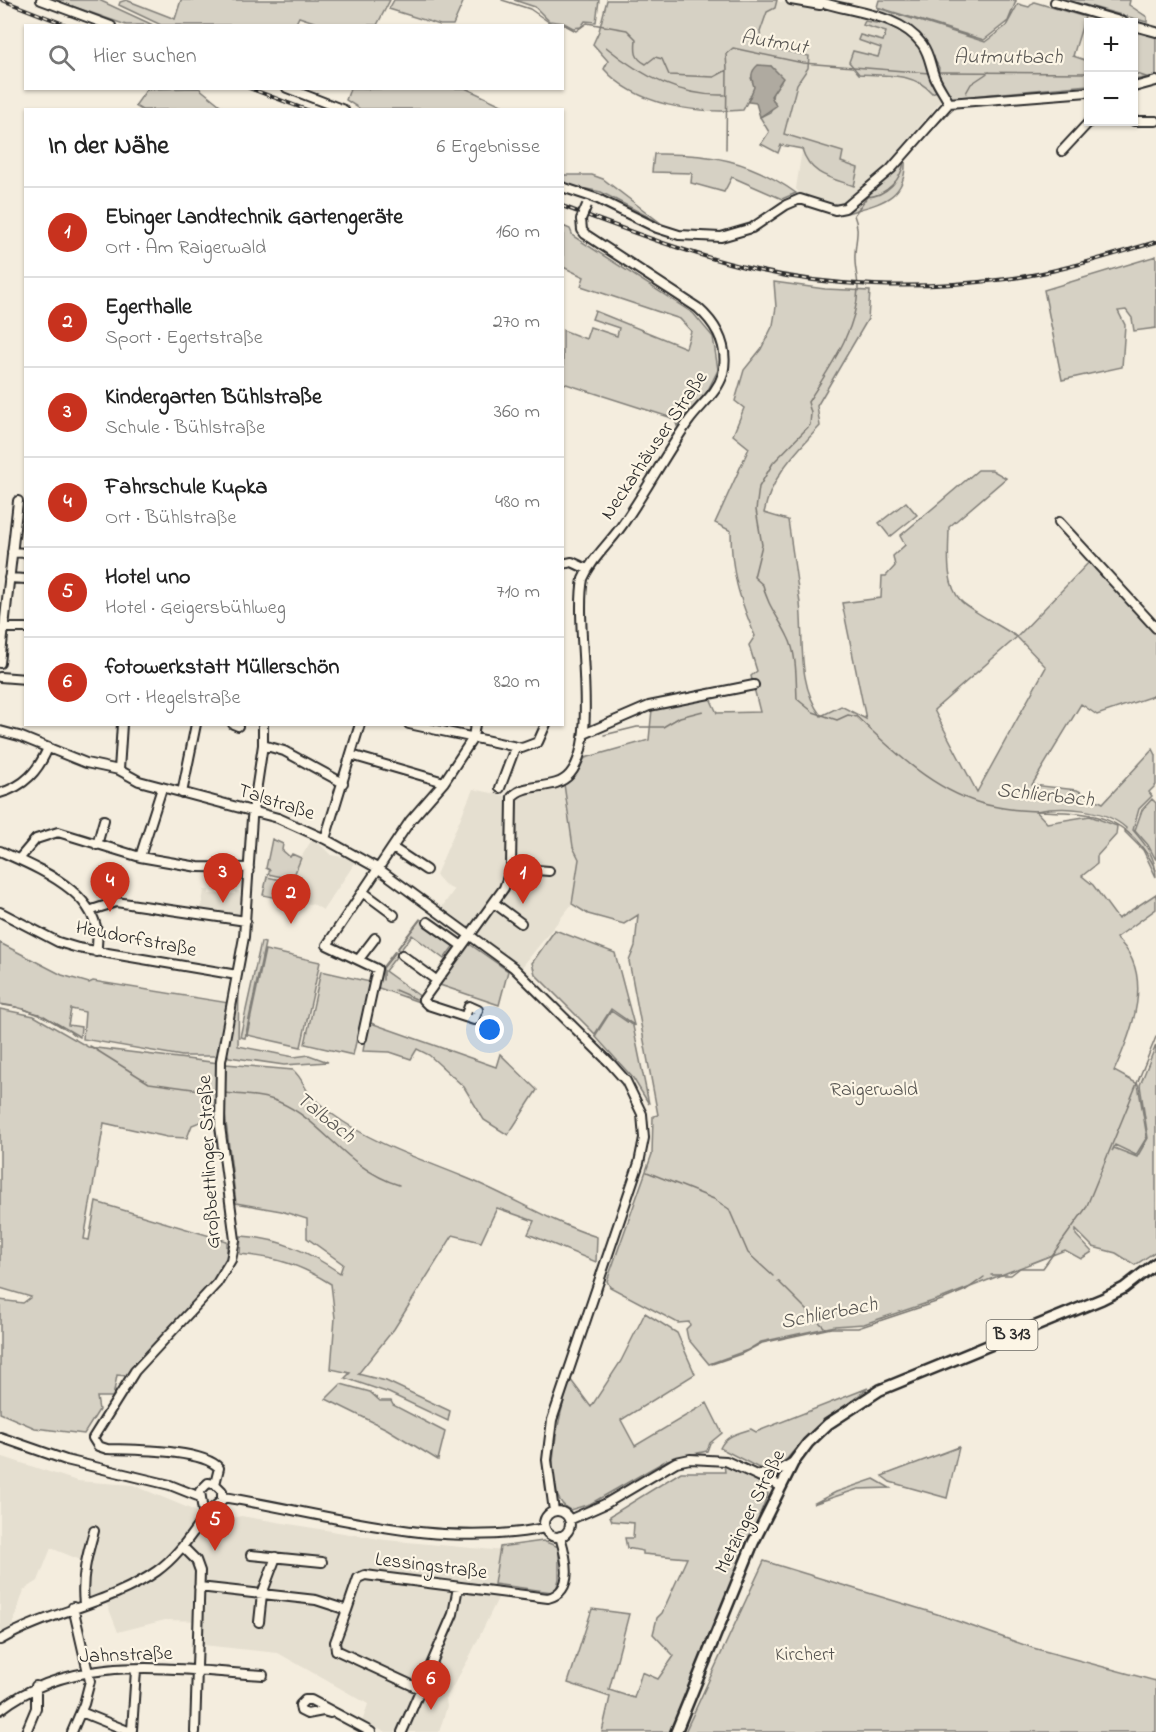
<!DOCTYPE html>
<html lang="de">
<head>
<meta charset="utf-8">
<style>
  :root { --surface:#fff; --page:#f2f2f2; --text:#222; --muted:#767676; --line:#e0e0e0; --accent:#c8321e }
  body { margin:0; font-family:"Indie Flower",sans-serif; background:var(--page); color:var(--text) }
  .controls { position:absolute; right:18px; top:18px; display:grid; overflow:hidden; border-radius:0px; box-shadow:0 2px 4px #0004 }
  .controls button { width:54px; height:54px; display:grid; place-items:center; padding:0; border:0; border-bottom:2px solid var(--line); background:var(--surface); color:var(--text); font:30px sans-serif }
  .you { position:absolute; left:490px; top:1030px; width:21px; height:21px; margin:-15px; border:4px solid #fff; border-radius:50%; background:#1a73e8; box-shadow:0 0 0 9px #1a73e833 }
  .badge { display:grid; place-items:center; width:39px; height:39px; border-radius:50%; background:var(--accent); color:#fff; font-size:20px; font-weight:700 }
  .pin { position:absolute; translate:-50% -50px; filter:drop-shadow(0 2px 3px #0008) }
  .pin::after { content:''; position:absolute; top:32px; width:21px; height:18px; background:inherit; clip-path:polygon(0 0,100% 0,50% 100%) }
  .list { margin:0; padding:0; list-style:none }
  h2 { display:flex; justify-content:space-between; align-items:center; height:78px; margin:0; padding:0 24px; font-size:26px }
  h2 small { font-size:20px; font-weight:400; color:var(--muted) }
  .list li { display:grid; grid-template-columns:39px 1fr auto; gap:18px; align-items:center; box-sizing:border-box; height:90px; padding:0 24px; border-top:2px solid var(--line) }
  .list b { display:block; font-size:22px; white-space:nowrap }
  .list p { margin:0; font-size:20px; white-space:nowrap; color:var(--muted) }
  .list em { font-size:20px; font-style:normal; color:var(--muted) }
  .icon { flex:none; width:33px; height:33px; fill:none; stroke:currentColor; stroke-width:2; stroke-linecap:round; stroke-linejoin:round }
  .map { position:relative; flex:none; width:1156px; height:1732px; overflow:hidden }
  .search { position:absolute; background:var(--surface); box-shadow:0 2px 4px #0004; left:24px; top:24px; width:540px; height:66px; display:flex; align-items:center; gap:15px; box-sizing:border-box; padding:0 21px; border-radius:0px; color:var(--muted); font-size:22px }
  .panel { position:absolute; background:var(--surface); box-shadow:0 2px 4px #0004; left:24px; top:108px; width:540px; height:618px; border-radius:0px }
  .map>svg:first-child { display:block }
  .built { fill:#e5dfd0 }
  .green { fill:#d6d1c4; stroke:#807e78; stroke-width:1.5; fill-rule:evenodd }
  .water { fill:#afaaa0; stroke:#7a7771; stroke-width:1.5 }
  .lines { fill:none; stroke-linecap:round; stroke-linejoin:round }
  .stream { stroke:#7a7771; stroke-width:1.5 }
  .minor-casing { stroke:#2b2b2b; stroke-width:12 }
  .major-casing { stroke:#2b2b2b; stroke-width:14 }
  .minor { stroke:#fcf5e5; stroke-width:8 }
  .major { stroke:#fcf5e5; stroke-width:9 }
  .rail-casing { stroke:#2b2b2b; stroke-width:4 }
  .rail { stroke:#fcf5e5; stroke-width:1.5; stroke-dasharray:4.5; stroke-linecap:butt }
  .minor-bridge-casing { stroke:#2b2b2b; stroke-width:12; stroke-linecap:butt }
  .minor-bridge { stroke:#fcf5e5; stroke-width:8 }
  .labels { text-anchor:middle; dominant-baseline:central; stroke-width:4.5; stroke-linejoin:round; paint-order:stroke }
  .shield { fill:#fcf5e5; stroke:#6a6863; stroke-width:1.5 }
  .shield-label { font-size:18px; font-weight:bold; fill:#2b2b2b }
  .street-label { font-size:20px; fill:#2b2b2b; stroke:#fcf5e5 }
  .park-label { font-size:20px; fill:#565451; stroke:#fcf5e5 }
  .water-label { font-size:21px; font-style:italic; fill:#595754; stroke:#fcf5e5 }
</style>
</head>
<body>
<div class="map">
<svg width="1156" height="1732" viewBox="0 0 1156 1732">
  <rect width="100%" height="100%" fill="#f4edde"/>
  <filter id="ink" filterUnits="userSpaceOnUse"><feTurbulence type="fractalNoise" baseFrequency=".0167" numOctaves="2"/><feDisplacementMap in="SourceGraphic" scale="12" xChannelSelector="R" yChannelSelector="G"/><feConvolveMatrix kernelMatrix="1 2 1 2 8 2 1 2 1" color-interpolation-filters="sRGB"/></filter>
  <g filter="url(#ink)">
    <path class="built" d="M771,0L857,16L892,26L911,38L943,98L890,162L843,202L833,206L800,194L796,189L802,149L783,143L804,56L761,48L759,33Z
      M564,784L573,847L579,859L572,904L522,967L442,907L454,890L446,886L436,875L473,789L515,798L520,793Z
      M313,838L331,855L348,858L355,863L323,910L315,905L300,902L305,879L295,873V867Z
      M204,890H209V894H235V891H240V896H243L242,914L201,910Z
      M0,1456L77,1481L133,1485L198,1512V1518L216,1523L241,1516L386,1540L504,1551L498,1598L468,1660L446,1698L447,1707L439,1732H386L362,1722L368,1704L278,1653L203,1645L204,1621L165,1620L118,1632L105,1599L83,1607V1561L51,1548L38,1581L24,1590L12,1626L0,1634Z"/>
    <path class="green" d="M55,0H99L153,25H126Z
      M126,0L175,19L181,0H390L377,25H323L299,17L295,25H161L119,5L120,2Z
      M394,0H464L453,25H440L389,9Z
      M514,0H599L596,22L585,21L581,27L573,28L564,23L549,21L535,7Z
      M607,0H777L775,8L767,12L760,32L762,46L809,56L808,68L797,84L784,134L843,152L841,162L858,168L854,186C831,178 810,175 802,149L781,145L778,153L761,144L769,132L760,117L770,112L775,102L772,99L773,90L781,82L771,66L751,78L755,87L743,110C696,114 637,106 604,69L608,61L593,44L599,31Z
      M879,0H1016V1L1008,21L984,40L877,7Z
      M1067,0H1130L1129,5L1147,17V22Z
      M1034,2L1085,17L1073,56L1088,61V85L950,98L938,78L939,68L926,43L905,23L877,13L878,8L985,42L1006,26L1018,4L1029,7Z
      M883,20L918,43L939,90L932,93C914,72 885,76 859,74L849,62L853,51L878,57L881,48L858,40L860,35L883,41L886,32L863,25L865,21L876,23Z
      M1134,30L1156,36V76L1134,80Z
      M199,88L225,109L142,110L135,106L147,89Z
      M465,88L506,107L505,109H360L346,100L350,89Z
      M654,154C709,153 750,160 796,193L782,199L732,177L724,192L691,183L692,173L652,172Z
      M905,160C907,200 880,203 847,213Z
      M562,175H592L603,179L662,224L601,192L563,184Z
      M563,226L570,229L573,236L693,313L713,337L718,370L707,392L677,426L675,420L669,417L563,383V330L586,339L590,327L617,336L619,328L592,319L595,311L686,348L691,331L680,319L581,286L584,277L563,267Z
      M1156,256V328L1134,331L1132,318L1126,310L1118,311L1125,325L1122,367L1062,380L1044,290Z
      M774,282L825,289L870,291L868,319L817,406L820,426C796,452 771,476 764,513L788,520C792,548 796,576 800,603C804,641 797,684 821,716L841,706L866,719L842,603L881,598L882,576H886L895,566L893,556L905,545L900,536L978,470H992L1006,478L949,527C949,550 944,583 961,601C971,611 1003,627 1017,637L1090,561L1156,631V695L1097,715L1081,704L1032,785L1077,790L1103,803L1153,749L1156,755V785L1149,792L1152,796L1139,809L1133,830C1146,845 1156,857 1156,877L1143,850L1125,832L1126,828C1104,808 1064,806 1036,811L1047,823L1090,816L1117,826L1116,835L1097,856V864L1082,876L1093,885L1118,919L1156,894V909L1116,938C1156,973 1132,1032 1114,1071L1138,1084L1147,1137L1136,1155L1115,1145L1112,1151L1114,1148L1137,1157L1148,1138L1140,1085L1156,1045V1251L1135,1265L1116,1253L1093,1247L1076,1230V1235L1092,1252L1081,1259L1065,1250L945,1297L864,1324L835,1326L761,1342L748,1350L709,1364L688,1339L686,1329L690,1325L689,1322L678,1323L610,1287L607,1281L652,1154L653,1116L658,1115L629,961L635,946L638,915L624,924L588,914L572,904L579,859L573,847L564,784L574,776L585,758L649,740L652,709L709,696L717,713L760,712L751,676L757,671L749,645L755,636C739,597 731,573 731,531L715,523L749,448L733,435L744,408L735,401L744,370L761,349L773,325L776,307ZM1017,637L1046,667L977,792L934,710Z
      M906,502L917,515L890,537L879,523Z
      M1152,799L1156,803V860L1148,845L1135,830L1142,810Z
      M272,839L283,844L282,850L290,857L292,854L301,858L295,873L301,877L300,881L268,874L270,870L266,868Z
      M267,877L300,884L296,902L263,895Z
      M420,919L455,944L444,959L412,935L400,951L397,949Z
      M555,930L615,953L634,1025L611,1009L595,1034L535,974L532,963Z
      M261,942L265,943L245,1038L240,1037Z
      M0,943L62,975L89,983L93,981L229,1003L220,1056H182L83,1039L85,1012L71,1009L68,1025L81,1027L80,1037C54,1021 31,1008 0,1004Z
      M468,943L508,971L499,1005L437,984Z
      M265,950L320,962L301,1047L247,1035Z
      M395,951L399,953L385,971L421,997L419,1002L376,987L381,969Z
      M321,971L370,982L353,1055L305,1044Z
      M239,982L238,1046L294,1057L309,1055L328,1062L284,1065L229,1057L227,1054Z
      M0,1009L34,1016L88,1047L219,1063L215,1116L192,1125L187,1138L167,1137L104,1123L84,1239L89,1240L96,1202L227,1241V1260L220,1274L132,1371L127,1376L117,1375L113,1397H97L99,1410L84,1434L35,1428L0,1413V1300L23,1303L31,1297L0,1288Z
      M611,1011L633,1026L649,1104L633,1078L595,1036Z
      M368,1022L496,1067L500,1054L537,1090L508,1135L484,1120L464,1087L429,1055L417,1049L411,1059L390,1052L363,1051Z
      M226,1064L293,1070C301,1077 303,1084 308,1092C314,1100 325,1108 332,1114C373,1144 418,1158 464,1177C509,1195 550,1222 597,1237L596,1262L528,1234L534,1221L497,1208L481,1242L453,1235L394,1329L358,1374L386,1381L450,1411L448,1421L389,1393L345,1378L350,1373L331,1369L335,1318L331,1284C299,1264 277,1258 240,1254L241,1236C279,1238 309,1252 340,1273L343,1264L307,1238V1219L281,1211L236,1203L224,1106Z
      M645,1313L677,1333L695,1374L621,1420L635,1446L707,1403L722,1433L710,1443L707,1451L667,1460L590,1504L570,1510C536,1492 562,1407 570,1379L591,1407L621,1361Z
      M341,1384L370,1392L380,1401H391L393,1405L445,1432L438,1460L387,1429L326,1399Z
      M868,1388L804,1439L779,1468L770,1471L757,1467L720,1448C726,1435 739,1433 751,1429L756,1432Z
      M959,1447L947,1498L890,1482L882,1476Z
      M724,1464L737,1468L766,1487L768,1494L672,1732H602L610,1697L568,1683L592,1609L629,1614L609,1690L634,1698L642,1672L658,1679L674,1656L653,1634L657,1618L662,1613L687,1558L643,1554V1551L627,1548L625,1538H633L634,1523L612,1521L610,1516L681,1472H725Z
      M874,1479L890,1488L858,1489L813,1504L836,1492Z
      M543,1541L559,1547V1579L556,1590L552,1592L494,1584L500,1547Z
      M764,1561L937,1614L1033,1648L1156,1681V1732H685Z"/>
    <path class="water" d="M758,65L771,66L783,78L771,96L776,106L760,117L756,103L748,102L754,87C751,77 750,72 758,65Z"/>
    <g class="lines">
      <path class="stream" d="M502,0L530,9L553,25H565L576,31L587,23L627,30L636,39C635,51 634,58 646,64L655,57L662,59L669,75L714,77L727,70L726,54L733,48L803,63L929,73
        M606,47C640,75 680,97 725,95
        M936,72L1088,73
        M1134,73L1152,79
        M966,93L971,84L989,72
        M930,130L956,107
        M726,149L727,70
        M904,161C902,179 886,196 867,197L854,215C861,232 854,243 855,260C855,269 858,279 858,288C857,330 830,367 808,402L811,413L810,425L773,463L759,487L756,510L762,545L754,577L763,585C767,605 779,618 788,637C797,654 796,680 797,699L813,712L837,720L848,715L857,717C892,750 932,789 980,803C1051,824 1116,787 1156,870
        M604,735L637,727H663L680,717L703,711
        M399,947L420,920
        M383,980V968L395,953
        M395,990L416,999
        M3,1005L16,1007
        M24,1009L29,1011
        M31,1012L39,1014
        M44,1016L62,1027
        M69,1031L75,1036
        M90,1046L149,1083L215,1092
        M224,1093C242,1095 262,1095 279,1102C324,1121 345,1168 399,1185
        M647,1172L714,1199L729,1209L748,1253L773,1276
        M991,1275H1011L1020,1268H1043L1086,1208L1156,1037
        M778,1281L825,1328
        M712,1364L741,1354L762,1343L831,1328H858L942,1300L966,1290L984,1277"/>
      <g class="minor-casing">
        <path id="minor" d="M41,0L111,26
          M791,0L820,5
          M815,0C849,13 898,12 922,44C930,55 930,66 935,78C939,87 945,95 949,103
          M1055,2L1123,22
          M1134,26L1156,32
          M1134,87L1156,81
          M287,88L344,110
          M1134,121H1156
          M1062,151L1089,122
          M562,187L598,199L657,228L679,235L721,237L752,228L786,205L800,199L835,210L845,208L891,169L949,103L1088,92
          M1059,522L1156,628
          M12,552L26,553
          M562,564L572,562L587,569
          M9,578L26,579
          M6,628H26
          M0,663L18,501
          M0,677L26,679
          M233,724L238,726
          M409,724L522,748L538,742L546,724
          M0,731L19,736L86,763L119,770L139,781L278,818L325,839L379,869L513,967L611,1064L626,1081L642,1114L644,1138L639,1163L552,1420L547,1460L554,1511
          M584,734L649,706L754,685
          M263,745L284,751L343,783
          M351,755L444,782
          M119,770L122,724
          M500,788L515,748
          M0,793C25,786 38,771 48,748
          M182,793L196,724
          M325,839L360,724
          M97,845L104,820
          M393,848L426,870
          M0,851C42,870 108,896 96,952
          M140,857L162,788
          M19,859L36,839L58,832L140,857L198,867L249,868
          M511,868L549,871
          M363,892L394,915
          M494,903L521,923
          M92,910L116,902L246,921
          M0,912L58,942L78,948L237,975
          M428,922L462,946
          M402,955L436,980
          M359,959L375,938
          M465,1017L469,1006L478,1010L474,1020L428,1005L423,1000L504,888L511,868L512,797C525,781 555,792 570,774C600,739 574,627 583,579C592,558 610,543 623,524C646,491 665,455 688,422C699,406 717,394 723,374C729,347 717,325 698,308L585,234L582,230L581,219
          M362,1038L377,969L327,945L410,821L444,782L473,738L475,724
          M0,1437L66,1460L170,1485L200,1497
          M760,1474L770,1475L792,1463
          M215,1484L219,1468C203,1449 132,1450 107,1449L98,1446L93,1438L135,1371L217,1283L231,1260L235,1240L220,1126L221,1061L244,937L252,818L263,745V724
          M223,1497C328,1514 438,1550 545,1528
          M544 1524a13 13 0 1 1 26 0a13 13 0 1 1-26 0Z
          M569,1520L605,1504L676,1462L690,1459L726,1461L780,1486
          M183,1547L196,1560L200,1571L195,1732
          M251,1555L322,1562
          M199,1587L316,1600L347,1610L358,1578L365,1575L548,1598C576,1591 566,1557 560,1536
          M84,1604C81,1578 87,1555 94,1531
          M347,1610L335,1642L336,1650L420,1689
          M259,1622L262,1594L276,1557
          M0,1640C50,1611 110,1604 157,1571C178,1556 190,1536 205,1516C210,1510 216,1506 222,1500V1491L215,1484L208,1483L200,1491L204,1518
          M0,1710C73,1651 175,1670 263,1675
          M81,1712L128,1731L132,1730L136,1670
          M330,1713L323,1711L307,1714L301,1711L300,1705L305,1700H311L371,1732
          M26,1732L36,1708V1686
          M72,1732L84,1704L90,1681L73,1607
          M402,1732L453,1614L458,1587"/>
      </g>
      <g class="major-casing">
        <path id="major" d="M676,1732L753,1543L793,1463L808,1443L828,1424L880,1390L1102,1299L1124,1288L1156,1263"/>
      </g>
      <use href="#minor" class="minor"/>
      <use href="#major" class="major"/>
      <g class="rail-casing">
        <path id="rail" d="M2,0L69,26
          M249,88L307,110
          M562,206C622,228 682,252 744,267C828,288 920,290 1006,279C1057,273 1107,256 1156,242"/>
      </g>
      <use href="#rail" class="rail"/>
      <g class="minor-bridge-casing">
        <path id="minor-bridge" d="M581,219L587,205"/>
      </g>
      <use href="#minor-bridge" class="minor-bridge"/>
    </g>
  </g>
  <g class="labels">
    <rect class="shield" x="986.5" y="1320" width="51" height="30" rx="4.5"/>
    <g class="shield-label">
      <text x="1012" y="1335">B 313</text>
    </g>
    <g class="street-label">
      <text transform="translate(655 446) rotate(-56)">Neckarhäuser Straße</text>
      <text transform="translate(276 803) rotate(18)">Talstraße</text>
      <text transform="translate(136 940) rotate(11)">Heudorfstraße</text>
      <text transform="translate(210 1162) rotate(-93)">Großbettlinger Straße</text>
      <text transform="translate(751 1512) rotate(-64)">Metzinger Straße</text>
      <text transform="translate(431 1567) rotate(7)">Lessingstraße</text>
      <text transform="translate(126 1656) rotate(-2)">Jahnstraße</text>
    </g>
    <g class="park-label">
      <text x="874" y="1090">Raigerwald</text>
      <text x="805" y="1655">Kirchert</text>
    </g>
    <g class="water-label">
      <text transform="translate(774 43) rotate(9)">Autmut</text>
      <text x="1008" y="58">Autmutbach</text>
      <text transform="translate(1045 796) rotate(6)">Schlierbach</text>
      <text transform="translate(325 1118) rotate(38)">Talbach</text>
      <text transform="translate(829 1314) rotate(-11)">Schlierbach</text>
    </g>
  </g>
</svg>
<div class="controls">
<button>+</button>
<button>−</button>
</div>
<div class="you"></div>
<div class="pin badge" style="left:523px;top:904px">1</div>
<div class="pin badge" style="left:291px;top:924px">2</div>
<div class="pin badge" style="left:223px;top:903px">3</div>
<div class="pin badge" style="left:110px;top:912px">4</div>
<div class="pin badge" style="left:215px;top:1551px">5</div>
<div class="pin badge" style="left:431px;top:1710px">6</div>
<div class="search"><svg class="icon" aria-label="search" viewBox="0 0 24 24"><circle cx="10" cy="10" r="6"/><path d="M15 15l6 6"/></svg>Hier suchen</div>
<section class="panel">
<h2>In der Nähe<small>6 Ergebnisse</small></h2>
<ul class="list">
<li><span class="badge">1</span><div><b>Ebinger Landtechnik Gartengeräte</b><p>Ort · Am Raigerwald</p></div><em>160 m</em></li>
<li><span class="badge">2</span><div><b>Egerthalle</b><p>Sport · Egertstraße</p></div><em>270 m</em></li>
<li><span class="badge">3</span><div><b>Kindergarten Bühlstraße</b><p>Schule · Bühlstraße</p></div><em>360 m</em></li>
<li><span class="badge">4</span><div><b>Fahrschule Kupka</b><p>Ort · Bühlstraße</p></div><em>480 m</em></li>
<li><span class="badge">5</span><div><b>Hotel uno</b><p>Hotel · Geigersbühlweg</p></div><em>710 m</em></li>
<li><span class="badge">6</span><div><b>fotowerkstatt Müllerschön</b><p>Ort · Hegelstraße</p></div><em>820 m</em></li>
</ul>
</section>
</div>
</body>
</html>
